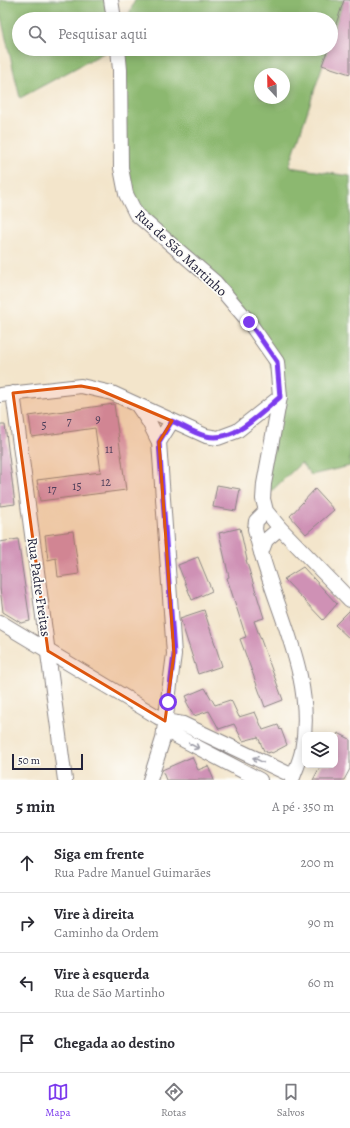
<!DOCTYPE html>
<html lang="pt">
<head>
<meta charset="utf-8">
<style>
  :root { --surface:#fff; --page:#f7f7f7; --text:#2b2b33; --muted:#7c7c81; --line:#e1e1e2; --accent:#7c3aed }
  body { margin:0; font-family:Alegreya,serif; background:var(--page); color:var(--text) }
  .controls { position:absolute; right:12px; bottom:12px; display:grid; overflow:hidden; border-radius:8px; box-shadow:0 2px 10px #0003 }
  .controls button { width:36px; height:36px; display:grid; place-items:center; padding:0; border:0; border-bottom:1px solid var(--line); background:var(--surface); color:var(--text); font:20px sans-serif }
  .compass { position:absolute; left:254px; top:68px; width:36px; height:36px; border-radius:50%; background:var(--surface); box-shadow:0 2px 10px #0003; rotate:338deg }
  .scale { position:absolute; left:12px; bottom:10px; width:71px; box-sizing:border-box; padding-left:4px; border:2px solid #22223b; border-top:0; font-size:11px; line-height:14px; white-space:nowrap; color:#22223b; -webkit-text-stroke:3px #fdfcf7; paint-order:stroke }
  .stop { position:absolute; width:12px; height:12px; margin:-9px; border:3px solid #7c3aed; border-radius:50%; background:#fff }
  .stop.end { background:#7c3aed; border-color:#fff; box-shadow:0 1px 4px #0008 }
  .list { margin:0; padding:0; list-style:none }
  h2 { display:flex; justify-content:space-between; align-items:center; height:52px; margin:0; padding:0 16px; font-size:17px }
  h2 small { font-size:13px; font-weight:400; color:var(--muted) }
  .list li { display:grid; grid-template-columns:26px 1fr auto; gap:12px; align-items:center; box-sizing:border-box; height:60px; padding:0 16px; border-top:1px solid var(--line) }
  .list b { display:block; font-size:15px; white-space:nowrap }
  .list p { margin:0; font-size:13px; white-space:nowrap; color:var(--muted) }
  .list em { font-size:13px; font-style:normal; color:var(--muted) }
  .icon { flex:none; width:22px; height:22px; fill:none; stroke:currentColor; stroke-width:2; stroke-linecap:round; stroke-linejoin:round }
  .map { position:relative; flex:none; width:350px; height:780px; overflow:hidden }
  .search { position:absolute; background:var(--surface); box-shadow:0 2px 10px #0003; left:12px; right:12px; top:12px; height:44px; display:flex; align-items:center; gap:10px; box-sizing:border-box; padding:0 14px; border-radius:22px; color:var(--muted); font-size:15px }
  .sheet { height:292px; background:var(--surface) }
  nav { display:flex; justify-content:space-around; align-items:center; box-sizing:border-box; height:56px; border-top:1px solid var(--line); background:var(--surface); font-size:11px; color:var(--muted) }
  nav a { display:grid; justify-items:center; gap:2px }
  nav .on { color:var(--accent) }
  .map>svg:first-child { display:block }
  .forest { fill:#8cb86f; stroke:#576d55; fill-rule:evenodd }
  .building { fill:#cf91b5 }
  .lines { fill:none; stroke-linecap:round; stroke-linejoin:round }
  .minor-casing { stroke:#8a8483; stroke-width:16 }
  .minor { stroke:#fff; stroke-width:14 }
  .oneway { stroke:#9c9ca7 }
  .route { stroke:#7c3aed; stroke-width:5 }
  .marked { fill:#de560e; fill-opacity:0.2; stroke:#de560e; stroke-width:3; stroke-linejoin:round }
  .labels { text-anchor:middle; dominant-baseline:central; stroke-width:3.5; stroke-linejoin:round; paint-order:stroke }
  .number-label { font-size:12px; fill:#4d3e5a }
  .street-label { font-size:14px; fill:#22223b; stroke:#fdfcf7 }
</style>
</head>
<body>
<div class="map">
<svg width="350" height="780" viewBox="0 0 350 780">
  <rect width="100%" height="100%" fill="#fdfcf7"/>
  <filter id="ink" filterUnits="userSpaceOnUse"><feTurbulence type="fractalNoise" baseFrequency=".025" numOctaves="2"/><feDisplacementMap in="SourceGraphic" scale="8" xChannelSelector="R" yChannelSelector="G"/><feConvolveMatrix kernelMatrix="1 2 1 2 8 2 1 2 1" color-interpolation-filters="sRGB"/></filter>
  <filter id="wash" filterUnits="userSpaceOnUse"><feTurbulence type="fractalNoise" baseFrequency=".012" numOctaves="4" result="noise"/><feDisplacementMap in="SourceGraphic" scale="16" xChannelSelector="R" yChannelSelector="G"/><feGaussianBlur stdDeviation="0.9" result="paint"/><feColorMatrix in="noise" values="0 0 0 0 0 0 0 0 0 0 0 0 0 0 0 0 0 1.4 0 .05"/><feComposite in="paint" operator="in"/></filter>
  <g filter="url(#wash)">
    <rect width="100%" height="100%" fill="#f3e5cb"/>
    <path class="forest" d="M0,0H111L114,19H19V49H111L20,98L0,13Z
      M135,0H344L331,39V19H127Z
      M118,49H328L289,167L350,176V466L311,475L301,463L263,499L280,397L266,345L126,194ZM260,74H284V98H260Z"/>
    <g id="blocks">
      <path class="building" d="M344,0H350V74L322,65L328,49H331V39Z
        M114,404L126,490L40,501L37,480L101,472L95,428L32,437L29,416Z
        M0,425H5L15,504L0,506Z
        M217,485L240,489L236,511L213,507Z
        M315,489L334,510L306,534L290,516Z
        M240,528L247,560H246L264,618L254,621L283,700L265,707L240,639L246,637L227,578L229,577L219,533Z
        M73,531L79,574L58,577L56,558L48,560L45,535Z
        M18,539L30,621L21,623L3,612L0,588V542Z
        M198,557L212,591L192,600L178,565Z
        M303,567L337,604L323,620L284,579Z
        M204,610L222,666L198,674L180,618Z
        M350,610V639L335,625Z
        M205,688L215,705L230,700L232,702L239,717L255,712L263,730L278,725L280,730L281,729L287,745L272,753L271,752L267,753L266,751H264L258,737L243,741L234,724L219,729L209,711L194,716L186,701L188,700L186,696Z
        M338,733L350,739V769L344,780H313L321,765H335V738Z
        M192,757L198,770L208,766L214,780H166L162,770Z"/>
    </g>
  </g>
  <g filter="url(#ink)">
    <use href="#blocks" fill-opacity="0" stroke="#8a8483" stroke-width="1"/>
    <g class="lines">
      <g class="minor-casing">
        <path id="minor" d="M111,0L114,19
          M118,49L120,70L121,168L126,194L136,214L215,282L249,322L277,362L280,397L264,484L263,499L266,511L280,528L350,600
          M13,393L65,780
          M0,395L81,386L112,393L206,436L218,438L237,431L280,397
          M138,406L149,422L159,442
          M266,511L256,521L255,529C270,602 317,673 302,751C300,761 295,771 292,780
          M261,553L266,540L280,528
          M0,622L158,717L165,721L183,724L293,776
          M165,721L174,735L260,780
          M150,780L163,739L174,654L159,442L172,421"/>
      </g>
      <use href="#minor" class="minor"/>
    </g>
    <defs><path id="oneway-shaft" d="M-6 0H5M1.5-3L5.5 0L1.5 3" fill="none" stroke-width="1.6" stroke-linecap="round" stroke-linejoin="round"/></defs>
    <g class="oneway">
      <use href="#oneway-shaft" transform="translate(194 746) rotate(28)"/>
      <use href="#oneway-shaft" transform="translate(258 760) rotate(-154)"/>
    </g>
  </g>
  <g class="lines" filter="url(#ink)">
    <path class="route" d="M168,702L174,654L159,442L172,421C183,426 195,434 206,436C234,443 261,413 280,397L277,362L249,322"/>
  </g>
  <path class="marked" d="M81,386L97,389L172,421L159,442L174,654L165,721L48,651L13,393Z"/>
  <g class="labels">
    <g class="number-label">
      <text x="98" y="419">9</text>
      <text x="69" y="421">7</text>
      <text x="44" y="425">5</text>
      <text x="109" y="449">11</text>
      <text x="106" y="482">12</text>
      <text x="77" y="486">15</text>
      <text x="52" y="489">17</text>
    </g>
    <g class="street-label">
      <text transform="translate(181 253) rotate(43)">Rua de São Martinho</text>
      <text transform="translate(39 587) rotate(82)">Rua Padre Freitas</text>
    </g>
  </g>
</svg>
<div class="controls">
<button><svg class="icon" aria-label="layers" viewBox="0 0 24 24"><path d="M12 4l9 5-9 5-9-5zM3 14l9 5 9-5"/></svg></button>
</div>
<svg class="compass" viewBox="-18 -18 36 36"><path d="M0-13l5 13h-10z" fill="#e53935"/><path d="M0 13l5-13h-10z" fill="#7c7c81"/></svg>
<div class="scale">50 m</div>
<div class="stop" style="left:168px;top:702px"></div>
<div class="stop end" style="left:249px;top:322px"></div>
<div class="search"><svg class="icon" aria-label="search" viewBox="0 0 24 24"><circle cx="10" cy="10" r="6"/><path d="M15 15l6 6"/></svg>Pesquisar aqui</div>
</div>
<section class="sheet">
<h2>5 min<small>A pé · 350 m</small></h2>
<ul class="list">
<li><svg class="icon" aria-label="ahead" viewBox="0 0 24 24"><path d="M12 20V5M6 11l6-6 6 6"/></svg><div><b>Siga em frente</b><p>Rua Padre Manuel Guimarães</p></div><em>200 m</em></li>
<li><svg class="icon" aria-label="right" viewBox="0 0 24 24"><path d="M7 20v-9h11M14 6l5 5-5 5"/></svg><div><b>Vire à direita</b><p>Caminho da Ordem</p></div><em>90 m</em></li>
<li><svg class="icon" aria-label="left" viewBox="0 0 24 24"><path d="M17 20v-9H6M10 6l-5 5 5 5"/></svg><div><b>Vire à esquerda</b><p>Rua de São Martinho</p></div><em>60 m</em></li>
<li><svg class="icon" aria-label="arrive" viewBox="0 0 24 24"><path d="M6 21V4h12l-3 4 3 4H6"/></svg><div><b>Chegada ao destino</b></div></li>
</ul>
</section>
<nav>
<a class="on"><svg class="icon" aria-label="map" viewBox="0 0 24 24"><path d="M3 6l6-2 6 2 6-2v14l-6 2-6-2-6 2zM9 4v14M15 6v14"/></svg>Mapa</a>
<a><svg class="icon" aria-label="directions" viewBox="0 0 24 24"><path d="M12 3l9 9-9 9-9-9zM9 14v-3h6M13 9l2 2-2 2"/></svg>Rotas</a>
<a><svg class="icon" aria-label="saved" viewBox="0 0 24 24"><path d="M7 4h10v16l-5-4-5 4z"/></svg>Salvos</a>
</nav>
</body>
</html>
